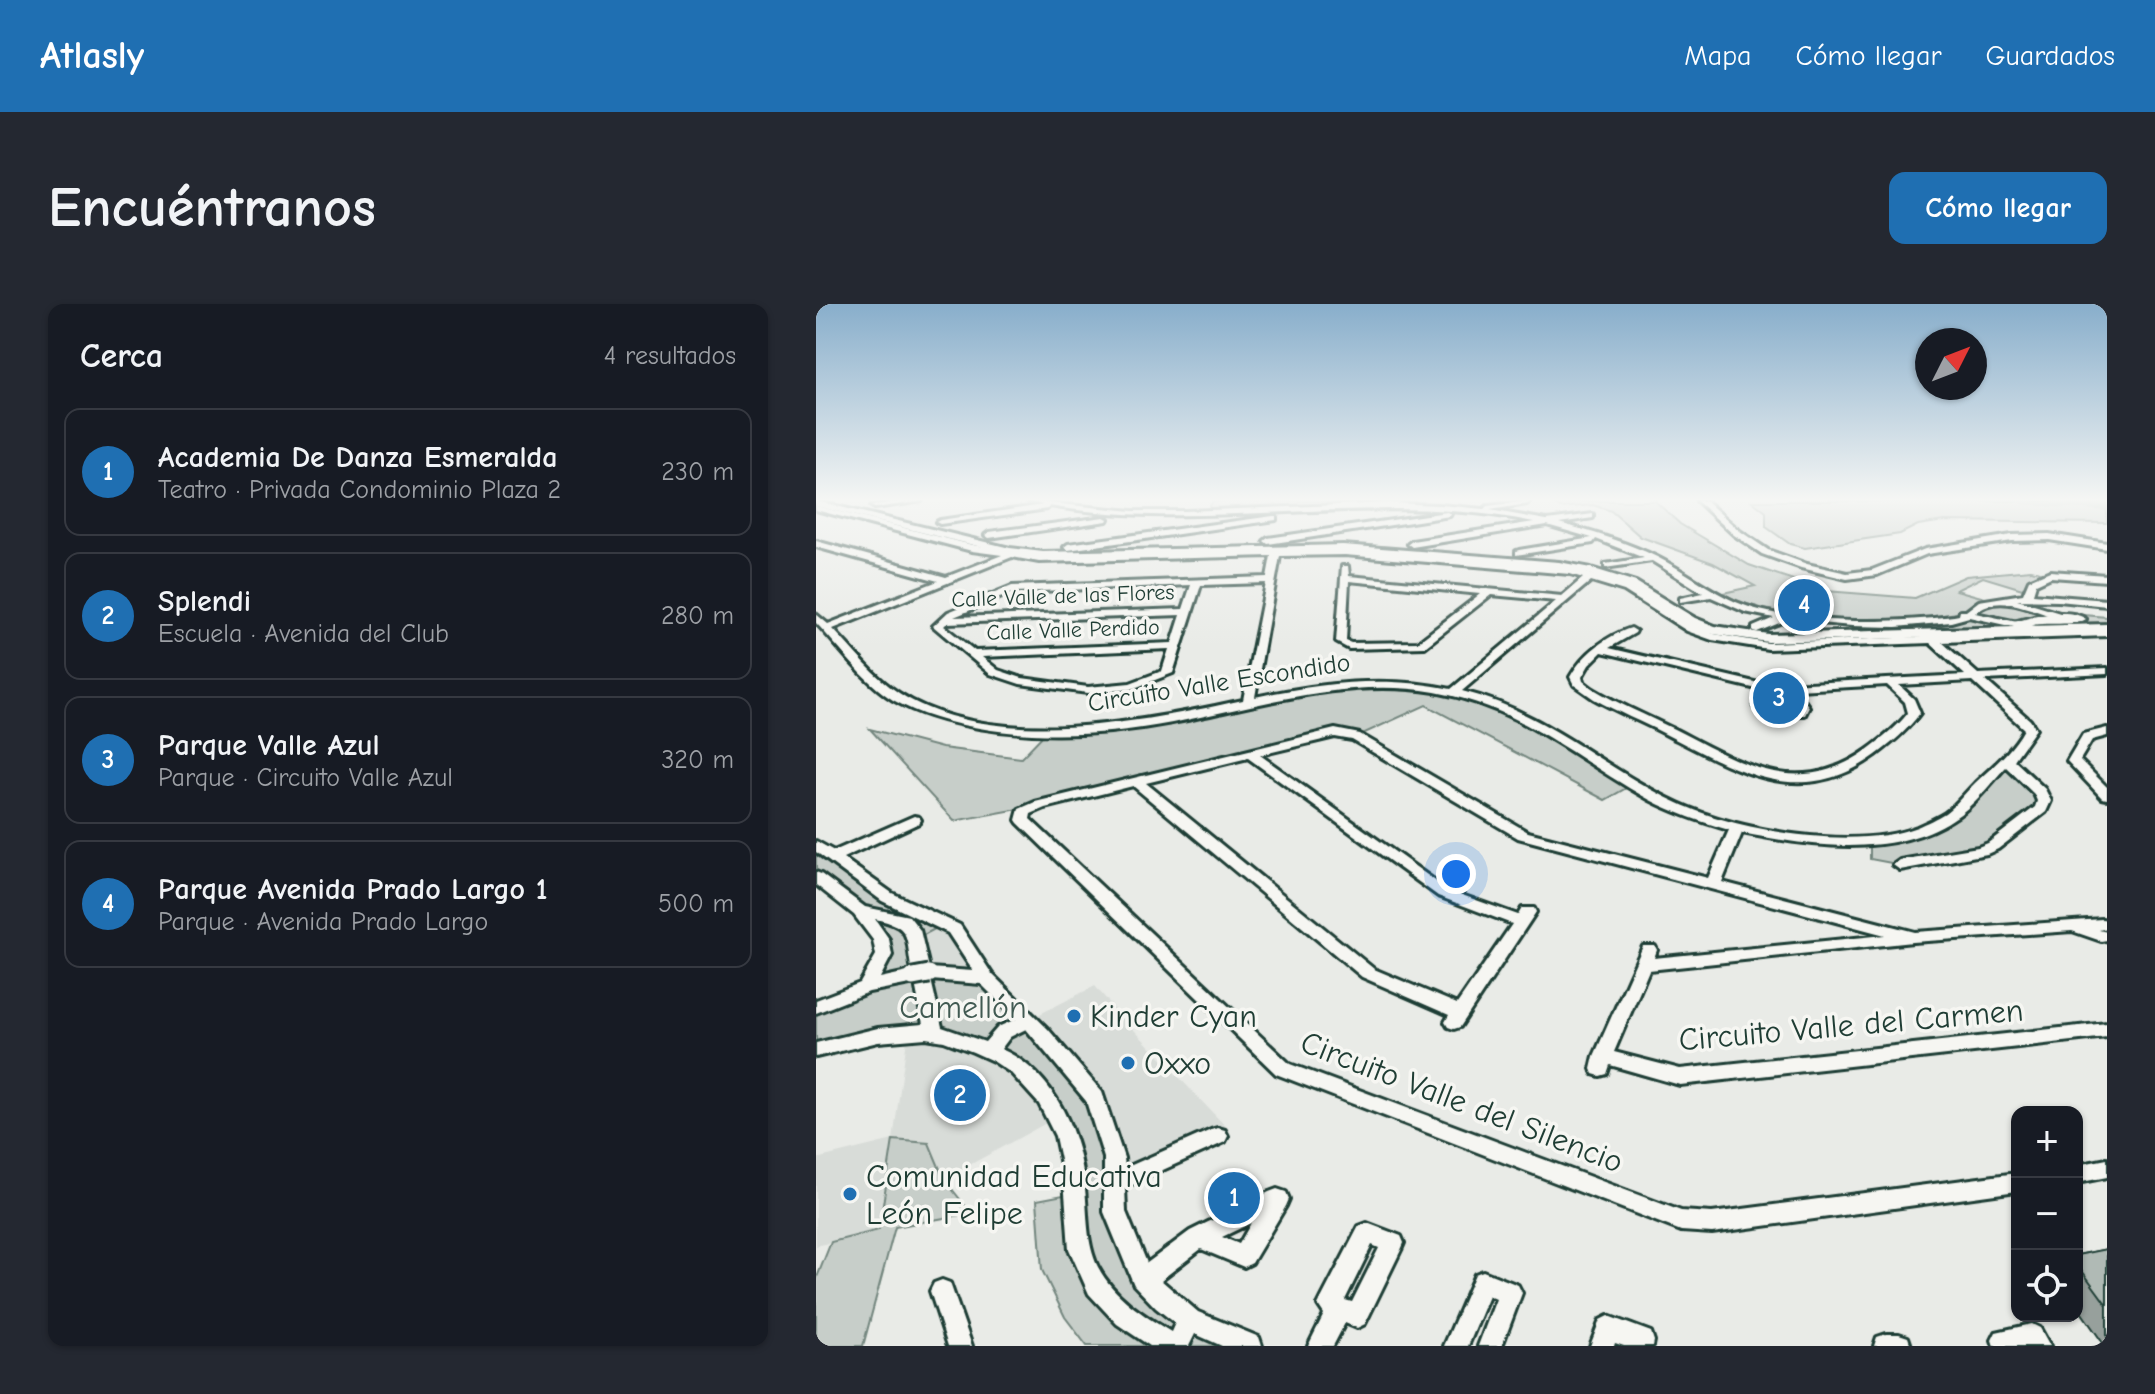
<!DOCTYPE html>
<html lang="es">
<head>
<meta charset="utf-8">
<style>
  :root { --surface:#171b24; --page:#242831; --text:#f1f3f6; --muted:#9ea1a6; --line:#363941; --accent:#1f6fb2 }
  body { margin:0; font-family:"Comic Neue",sans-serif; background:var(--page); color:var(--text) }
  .controls { position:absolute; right:24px; bottom:24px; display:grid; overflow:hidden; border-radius:16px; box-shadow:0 2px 6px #0004 }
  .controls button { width:72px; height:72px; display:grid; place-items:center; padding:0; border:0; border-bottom:2px solid var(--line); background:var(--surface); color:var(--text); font:40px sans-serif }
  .compass { position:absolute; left:1099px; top:24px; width:72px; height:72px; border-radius:50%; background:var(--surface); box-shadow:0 2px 6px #0004; rotate:48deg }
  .you { position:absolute; left:640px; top:570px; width:28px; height:28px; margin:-20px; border:6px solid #fff; border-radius:50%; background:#1a73e8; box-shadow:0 0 0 12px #1a73e833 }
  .badge { display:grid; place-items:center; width:52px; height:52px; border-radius:50%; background:var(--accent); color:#fff; font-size:26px; font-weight:700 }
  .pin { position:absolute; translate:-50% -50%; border:4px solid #fff; box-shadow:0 2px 8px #0006 }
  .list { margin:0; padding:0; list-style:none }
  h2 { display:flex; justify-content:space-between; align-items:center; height:104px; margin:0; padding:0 32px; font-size:34px }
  h2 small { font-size:26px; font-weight:400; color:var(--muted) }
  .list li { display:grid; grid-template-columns:52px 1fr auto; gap:24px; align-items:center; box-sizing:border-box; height:128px; margin:0 16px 16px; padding:0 16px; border:2px solid var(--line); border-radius:16px }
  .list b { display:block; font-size:30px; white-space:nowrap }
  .list p { margin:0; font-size:26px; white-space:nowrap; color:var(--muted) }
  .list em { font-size:26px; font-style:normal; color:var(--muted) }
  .icon { flex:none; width:44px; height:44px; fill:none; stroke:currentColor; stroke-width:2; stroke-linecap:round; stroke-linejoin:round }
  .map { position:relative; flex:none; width:1291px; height:1042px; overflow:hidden; border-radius:16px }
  header { display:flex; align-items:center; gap:48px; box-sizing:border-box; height:112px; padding:0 40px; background:var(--accent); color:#fff }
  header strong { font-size:38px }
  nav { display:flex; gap:44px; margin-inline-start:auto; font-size:28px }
  .intro { display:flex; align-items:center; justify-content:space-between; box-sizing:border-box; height:192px; padding:0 48px }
  h1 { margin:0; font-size:56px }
  .button { padding:20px 36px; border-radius:16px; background:var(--accent); color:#fff; font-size:28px; font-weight:700 }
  main { display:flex; gap:48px; padding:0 48px }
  aside { flex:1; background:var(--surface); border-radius:16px; box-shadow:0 2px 6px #0004 }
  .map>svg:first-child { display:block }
  .built { fill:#d8dcd8 }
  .green { fill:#c7cec9; stroke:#73867e; stroke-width:2 }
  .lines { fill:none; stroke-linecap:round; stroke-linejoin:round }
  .river { fill:#99a6a0; fill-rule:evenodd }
  .minor-casing { stroke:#1f3d34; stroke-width:6 }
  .major-casing { stroke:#1f3d34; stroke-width:6 }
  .minor { fill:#f6f6f2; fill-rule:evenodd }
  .major { fill:#f6f6f2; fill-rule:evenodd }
  .minor-bridge-casing { stroke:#1f3d34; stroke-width:23; stroke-linecap:butt }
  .minor-bridge { stroke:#f6f6f2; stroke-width:17 }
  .wall { fill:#97a09c; stroke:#1f3d34; stroke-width:2 }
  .building { fill:#b0bab5; stroke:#1f3d34; stroke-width:2 }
  .poi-dot { fill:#1f6fb2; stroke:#f6f6f2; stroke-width:3 }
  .labels { text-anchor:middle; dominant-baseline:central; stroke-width:7; stroke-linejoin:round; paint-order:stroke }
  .far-street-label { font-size:22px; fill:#1f3d34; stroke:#f6f6f2 }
  .street-label { font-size:26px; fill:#1f3d34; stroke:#f6f6f2 }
  .near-park-label { font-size:32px; fill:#415a52; stroke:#f6f6f2 }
  .near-poi-label { font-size:32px; fill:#1f3d34; stroke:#f6f6f2; text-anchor:start }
  .near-street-label { font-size:32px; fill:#1f3d34; stroke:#f6f6f2 }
</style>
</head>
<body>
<header>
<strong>Atlasly</strong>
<nav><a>Mapa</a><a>Cómo llegar</a><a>Guardados</a></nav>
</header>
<div class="intro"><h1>Encuéntranos</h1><a class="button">Cómo llegar</a></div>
<main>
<aside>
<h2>Cerca<small>4 resultados</small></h2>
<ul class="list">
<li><span class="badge">1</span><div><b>Academia De Danza Esmeralda</b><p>Teatro · Privada Condominio Plaza 2</p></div><em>230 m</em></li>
<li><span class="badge">2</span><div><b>Splendi</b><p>Escuela · Avenida del Club</p></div><em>280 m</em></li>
<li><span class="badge">3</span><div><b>Parque Valle Azul</b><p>Parque · Circuito Valle Azul</p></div><em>320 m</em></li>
<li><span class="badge">4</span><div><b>Parque Avenida Prado Largo 1</b><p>Parque · Avenida Prado Largo</p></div><em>500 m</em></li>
</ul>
</aside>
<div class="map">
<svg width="1291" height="1042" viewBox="0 0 1291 1042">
  <rect width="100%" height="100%" fill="#e9ebe7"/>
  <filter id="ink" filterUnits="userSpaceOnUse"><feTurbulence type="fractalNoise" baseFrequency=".0125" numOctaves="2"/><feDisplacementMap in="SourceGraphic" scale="16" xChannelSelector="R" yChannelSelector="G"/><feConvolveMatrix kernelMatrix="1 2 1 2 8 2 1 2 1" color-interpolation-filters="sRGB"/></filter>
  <g filter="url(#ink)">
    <path class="built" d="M137,615L145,621L164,652L148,666L105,669L99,636Z
      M279,682L302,709L413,826L299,878L212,716Z
      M92,728L173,746L243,812L128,875L113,840L63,926L0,942V855L77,836Z"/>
    <path class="green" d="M0,197L217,248L528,242L744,259L804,272L900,323L950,333L1060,328L1052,319L1148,313L1151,308C1135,309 1118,313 1102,314C1049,319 953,316 907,289L939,282L897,259L825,233L795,207L777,201L744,204L733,197H839L864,220L933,261L1010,287L1099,294L1150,272L1215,266L1234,270L1222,273L1213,287L1167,273L1140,286L1241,314L1230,308L1291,313V329L972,342L896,333L811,285L775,272L529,248L192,251L0,204Z
      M397,197H539L543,201L392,205Z
      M936,197H1291V219L1128,217L1102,221L1084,230L989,244L974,240L950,223V208Z
      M599,382L692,405L819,479L789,496L610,401L540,433L519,429L224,501L138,517L54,425L126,444L205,454L231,427L298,422L519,383Z
      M1190,456L1228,497L1177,542L1091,562L1054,555V535L1130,514Z
      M0,541L70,593L130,619L98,636L106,672L170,675L279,794L299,908L326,973L434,1042H271L249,1013L226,966L221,896L258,889L246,820L172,745L112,720L0,746V703L52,680L65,635L0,572Z
      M77,836L113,839L128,875L155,909L79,923L47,1042H0V976L15,938L63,926Z"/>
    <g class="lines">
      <path class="river" d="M1200,197L1291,201V207L1205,200Z"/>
      <g class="minor-casing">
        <path id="minor" d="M83,197H106L59,204L55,202Z
          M212,197L317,207H368L574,199L625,201L668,205L671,202L714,197L711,200L674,206L731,216L777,210V214L743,219C777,228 810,238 841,253C869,267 893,286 920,298C976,322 1078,319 1138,312L1143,311L1144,307H1150L1163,297L1207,290L1213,276L1234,267L1291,271V277L1235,273L1220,280L1217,290L1291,296V302L1243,297L1201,296L1254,312V316L1250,317C1223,310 1183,286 1159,309L1220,322L1221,324L1216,327L1153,313L1135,318L1080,323L1036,322L971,316L941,328L937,327V323L958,314L929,308L895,293L864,298V294L887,289L836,257L789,264V260L828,254L780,235L777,239L700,251V247L703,246L776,234L731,221L596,243L592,240L596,237L718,218C558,185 395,229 234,202L231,205L124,220L120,218L124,216L227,201Z
          M881,197H890L924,227L952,246L991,260L1031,269L1056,266L1109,245L1196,231L1233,230L1291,239V245L1233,236L1196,237L1111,250L1061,271L1031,275L985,264L946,250L918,231Z
          M0,202L156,241L223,252L529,245L755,264L814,283L879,323L898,330L952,339L1107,333V329L1111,328L1119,332L1291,326V332L1126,338L1162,370L1291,364V370L1169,376L1214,416L1220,425L1198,456L1229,485L1235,497L1230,508L1182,545L1171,550L1084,566L1077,561L1084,556L1162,543L1172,539L1219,503L1221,497L1218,490L1190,463C1174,480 1157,503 1137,515C1077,555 992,542 926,529L906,578L1099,628L1286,615L1291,616V624L1283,626L1291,628V636L1285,637L1256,627L1097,638L833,666L798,748L864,765L1291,719V733L864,781L794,761L791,770L784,772L777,770L775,765L778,752L827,642H839L841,646L838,654L1069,631L702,534L536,436L519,433L444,451L632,586L702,611L706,604H718L720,608L644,723L638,725L632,723L629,718L633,711L546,673L317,482L229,504L215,510L214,515L474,760L865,907L896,909L1201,869V887L896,929L865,927L460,770L202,519L200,516L203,505L219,498L519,425L544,430L712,528L892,574L913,526C886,518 859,509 834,496C759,455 707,404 619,388C529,373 443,402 356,419C293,431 226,435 163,424C133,419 103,411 77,396C47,377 24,344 0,319V310L12,320L122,277L0,243V237L130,273L186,251L156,247L0,206ZM529,251L754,270L767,274L746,292L533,272L532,262H526L520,338L533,345L609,343L675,291L740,297L635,385C569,371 504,379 439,393L464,252ZM455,252L451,273L196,282L132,308L117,322L174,370L204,380L272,389L316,385L357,369L385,281L450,279L427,396C328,418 174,448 83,389C58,373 38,347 17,325L196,253L223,258ZM533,277L664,290L602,338L535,339L530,337ZM775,277L808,287L871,327L896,336L952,345L1114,339L1149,371L951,381L793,344L819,329L820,327L815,324C790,332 767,350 754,373L758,381L778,395C801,408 826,418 849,430C921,467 985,506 1060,451C1076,439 1092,426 1104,409L1098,395L1083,381L1156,377L1208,425C1196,447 1177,462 1159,479C1149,489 1140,501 1129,509C1121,514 1110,519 1101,523C1039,547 922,527 862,499C786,464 731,408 646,387ZM375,281L367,305L138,313L198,288ZM365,311L356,339L159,347L128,322L131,319ZM353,345L346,367L314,379L272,383L206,374L182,366L166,353ZM786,348L945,386L938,403L954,411H989L993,403L981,386L1071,381L1089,398L1092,409C1081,423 1066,435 1051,446C981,496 925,459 858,425C830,411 802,400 776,384L767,377L766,373L773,361ZM970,386L981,404L950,401L956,387ZM432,454L622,592L696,620L641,700L558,665L330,479Z
          M631,208L635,210L634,212L452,240L448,237L452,234Z
          M457,212H460V216L252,246L248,243L252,240Z
          M288,213L292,215L291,217L173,234L169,231L173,228Z
          M1291,424V432L1276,436L1264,456L1291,483V495L1286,494L1251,457L1267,430Z
          M98,512L103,513L105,516L103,519L27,554L76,589L144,621L176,670L232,725L286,788L308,854L309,864L395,826L402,824L409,826L412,832L409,838L309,883L310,908L331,959L374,927L453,888L461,885L470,888L473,895L470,902L436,959L428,963L385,945L345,976L382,1008L443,1033L446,1042H406L379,1030L373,1042H334L301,1020L273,990L253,945L248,875L239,832L223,800L195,769L177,757L157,748L128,737L110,734L62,738L0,753V739L62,724L107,720L99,679L53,688L0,709V696L44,679L60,651L57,636L38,611L0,581V568L5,570L49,603L93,612L104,626L113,664L157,667L132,629L66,597L0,548V537L18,547ZM59,615C97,623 89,632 96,667L64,674L76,651L73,635ZM115,676L165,680L200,715L182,723L169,738L126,723ZM210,725L270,797L288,854V908L318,981L340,1004L359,1019L355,1028C327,1011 298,993 282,963C270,939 272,911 269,885C265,830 238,768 185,745L194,733ZM435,919L423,940L406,933Z
          M1291,855V873L1261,879V861Z
          M551,919L585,932L588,939L585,946L549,1020L541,1024L529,1019L517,1042H492L508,1010L502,1001L506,993L543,922ZM556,941L563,944L536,998L529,996Z
          M667,967L702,981L706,989L686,1042H662L680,995L673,992L652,1042H628L659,970Z
          M126,976L134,979L156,1042H132L114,987L118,979Z
          M792,1012L835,1028L838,1037L837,1042H808L799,1039L798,1042H774L784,1016Z
          M1216,1020L1224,1024L1234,1042H1178L1176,1036L1180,1028Z
          M1070,1030H1083L1092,1033L1095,1042H1058L1061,1033Z"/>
      </g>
      <g class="major-casing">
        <path id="major" d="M0,197L194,244L227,248L527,241L743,258L775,264L820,278L879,314L899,322L952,330L1198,323V318C1219,312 1252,303 1270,315C1259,323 1229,317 1212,322L1291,320V328L952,338L891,329L869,320L812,284L772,270L743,264L527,247L227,254L194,250L0,202Z"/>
      </g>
      <use href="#minor" class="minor"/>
      <use href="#major" class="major"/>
      <g class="minor-bridge-casing">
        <path id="minor-bridge" d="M97,673L113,670"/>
      </g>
      <use href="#minor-bridge" class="minor-bridge"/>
    </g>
    <path class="wall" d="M1291,945V1042H1289L1261,1002V951Z"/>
    <path class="building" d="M1291,945V1001L1261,960V951Z"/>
  </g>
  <linearGradient id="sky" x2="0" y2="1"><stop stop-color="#88aecb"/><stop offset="0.57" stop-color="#f5f6f4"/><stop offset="1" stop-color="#f5f6f4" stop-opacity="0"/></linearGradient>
  <rect width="1291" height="343" fill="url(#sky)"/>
  <g class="poi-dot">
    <circle cx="258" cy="712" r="8"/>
    <circle cx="312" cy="759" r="8"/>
    <circle cx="34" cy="890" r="8"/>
  </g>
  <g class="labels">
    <g class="far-street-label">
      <text transform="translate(247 292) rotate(-2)">Calle Valle de las Flores</text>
      <text transform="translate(257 326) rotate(-2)">Calle Valle Perdido</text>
    </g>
    <g class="street-label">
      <text transform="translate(403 379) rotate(-9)">Circuito Valle Escondido</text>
    </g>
    <g class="near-park-label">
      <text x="147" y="703">Camellón</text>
    </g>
    <g class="near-poi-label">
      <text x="274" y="712">Kinder Cyan</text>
      <text x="328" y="759">Oxxo</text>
      <text x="50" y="872">Comunidad Educativa<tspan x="50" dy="37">León Felipe</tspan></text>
    </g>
    <g class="near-street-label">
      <text transform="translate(1035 721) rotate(-5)">Circuito Valle del Carmen</text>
      <text transform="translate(646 798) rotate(21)">Circuito Valle del Silencio</text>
    </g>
  </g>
</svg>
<div class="controls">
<button>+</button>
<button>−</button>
<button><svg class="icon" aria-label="locate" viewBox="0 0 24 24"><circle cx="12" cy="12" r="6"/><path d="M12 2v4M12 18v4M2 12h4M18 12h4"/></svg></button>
</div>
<svg class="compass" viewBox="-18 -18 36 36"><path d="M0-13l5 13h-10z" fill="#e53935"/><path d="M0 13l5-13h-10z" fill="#9ea1a6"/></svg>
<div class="you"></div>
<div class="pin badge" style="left:418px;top:894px">1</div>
<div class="pin badge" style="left:144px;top:791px">2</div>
<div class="pin badge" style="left:963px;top:394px">3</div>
<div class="pin badge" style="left:988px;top:301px">4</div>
</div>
</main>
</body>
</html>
